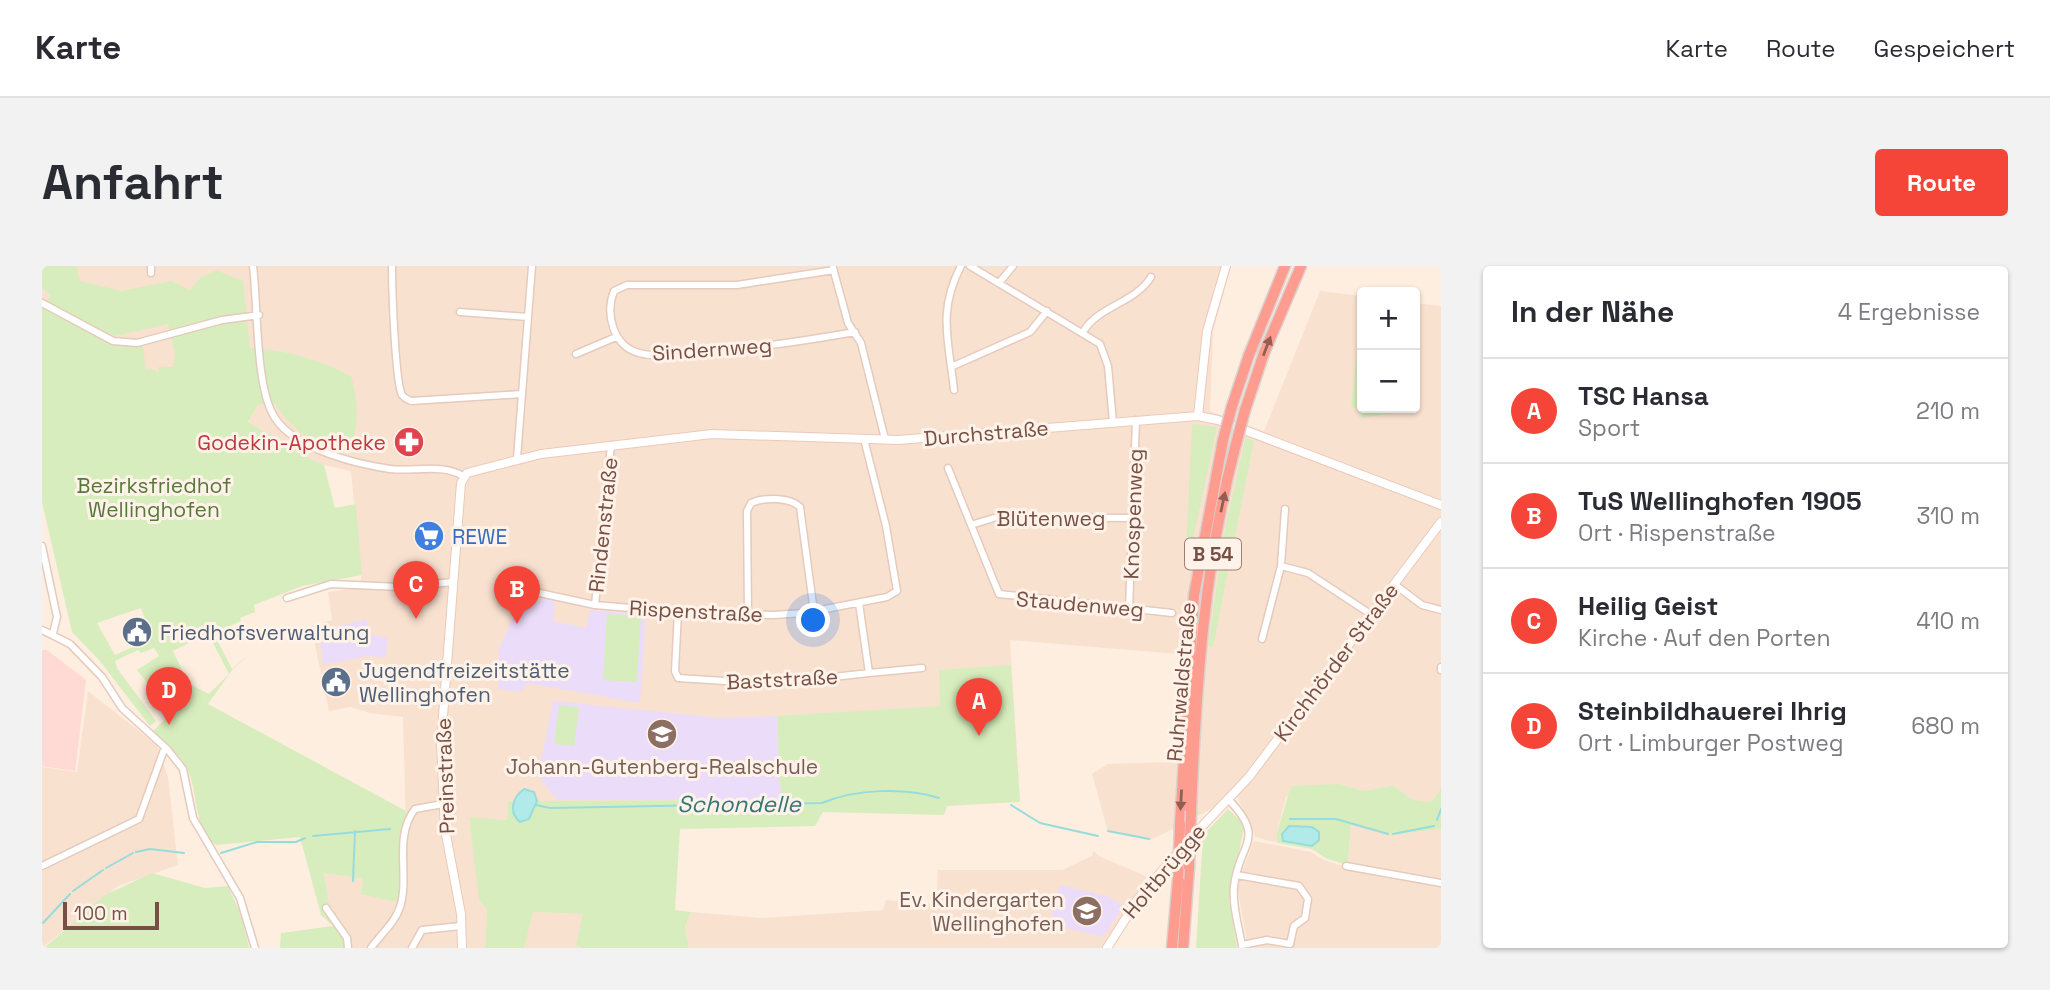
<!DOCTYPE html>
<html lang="de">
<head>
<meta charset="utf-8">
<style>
  :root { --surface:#fff; --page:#f2f2f3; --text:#2b2b33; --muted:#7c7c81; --line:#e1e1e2; --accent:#f54538 }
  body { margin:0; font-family:"Space Grotesk",sans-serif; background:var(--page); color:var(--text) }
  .controls { position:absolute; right:21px; top:21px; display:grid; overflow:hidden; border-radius:7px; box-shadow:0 2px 5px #0004 }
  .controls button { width:63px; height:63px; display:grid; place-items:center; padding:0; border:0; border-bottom:2px solid var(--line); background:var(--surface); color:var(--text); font:35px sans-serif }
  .scale { position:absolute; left:21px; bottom:18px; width:96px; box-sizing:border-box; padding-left:7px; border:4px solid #774f44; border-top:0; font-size:19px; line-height:24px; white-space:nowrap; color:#774f44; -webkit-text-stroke:5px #fff2e8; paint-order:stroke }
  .you { position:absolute; left:772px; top:355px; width:24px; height:24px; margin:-18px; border:5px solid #fff; border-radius:50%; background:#1a73e8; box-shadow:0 0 0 10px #1a73e833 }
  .badge { display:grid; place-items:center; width:46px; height:46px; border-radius:50%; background:var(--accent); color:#fff; font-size:23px; font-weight:700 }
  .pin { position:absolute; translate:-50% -58px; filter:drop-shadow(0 2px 4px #0008) }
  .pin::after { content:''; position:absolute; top:37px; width:24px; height:21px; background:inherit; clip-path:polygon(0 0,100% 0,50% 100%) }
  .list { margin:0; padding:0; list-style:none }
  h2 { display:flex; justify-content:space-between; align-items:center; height:91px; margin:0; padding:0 28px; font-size:30px }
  h2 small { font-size:23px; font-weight:400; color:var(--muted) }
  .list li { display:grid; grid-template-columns:46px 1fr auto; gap:21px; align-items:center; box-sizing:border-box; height:105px; padding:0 28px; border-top:2px solid var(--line) }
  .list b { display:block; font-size:26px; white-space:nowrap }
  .list p { margin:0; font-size:23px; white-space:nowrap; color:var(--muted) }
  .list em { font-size:23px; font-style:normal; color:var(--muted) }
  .map { position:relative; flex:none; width:1399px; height:682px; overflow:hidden; border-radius:7px }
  header { display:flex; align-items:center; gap:42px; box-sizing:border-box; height:98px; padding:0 35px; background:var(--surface); border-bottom:2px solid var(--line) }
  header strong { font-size:33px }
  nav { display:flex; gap:38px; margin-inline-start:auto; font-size:24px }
  .intro { display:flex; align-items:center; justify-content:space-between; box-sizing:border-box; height:168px; padding:0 42px }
  h1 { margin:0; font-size:49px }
  .button { padding:18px 32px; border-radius:7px; background:var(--accent); color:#fff; font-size:24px; font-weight:700 }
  main { display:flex; gap:42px; padding:0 42px }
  aside { flex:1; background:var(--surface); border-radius:7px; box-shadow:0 2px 5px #0004 }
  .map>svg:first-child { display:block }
  .residential { fill:#f9e1d0 }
  .commercial { fill:#ffd9d3 }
  .education { fill:#ebdcfa }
  .green { fill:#d8edbd; fill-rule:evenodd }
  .water { fill:#b2eae9; stroke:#97dcdc; stroke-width:2 }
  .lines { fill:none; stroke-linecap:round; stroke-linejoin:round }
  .stream { stroke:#97dcdc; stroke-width:2 }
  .street-casing { stroke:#e5cabd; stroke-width:9 }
  .secondary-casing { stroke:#ebc9ba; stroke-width:10 }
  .highway-casing { stroke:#dcd1ce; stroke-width:13 }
  .street { stroke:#fff; stroke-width:6 }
  .secondary { stroke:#fff; stroke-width:8 }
  .highway { stroke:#ff9c90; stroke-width:10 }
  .highway-bridge-casing { stroke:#dcd1ce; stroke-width:13; stroke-linecap:butt }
  .highway-bridge { stroke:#ff9c90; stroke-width:10 }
  .oneway { fill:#925e53 }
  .labels { text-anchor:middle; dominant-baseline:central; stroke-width:6; stroke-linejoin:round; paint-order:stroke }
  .shield { fill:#fff2e8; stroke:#a08075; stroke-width:2 }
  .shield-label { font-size:19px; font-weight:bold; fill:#774f44 }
  .street-label { font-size:21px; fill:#774f44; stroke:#fff2e8 }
  .health-label { font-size:21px; fill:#be3a42; stroke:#fff2e8; text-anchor:end }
  .park-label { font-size:21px; fill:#567939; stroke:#fff2e8 }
  .shop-label { font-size:21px; fill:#366cbe; stroke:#fff2e8; text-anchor:start }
  .service-label { font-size:21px; fill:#4e5e75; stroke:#fff2e8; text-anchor:start }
  .education-label { font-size:21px; fill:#785e54; stroke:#fff2e8 }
  .water-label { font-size:23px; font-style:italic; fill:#347677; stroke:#fff2e8 }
</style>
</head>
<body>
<header>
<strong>Karte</strong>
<nav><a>Karte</a><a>Route</a><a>Gespeichert</a></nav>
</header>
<div class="intro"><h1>Anfahrt</h1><a class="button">Route</a></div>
<main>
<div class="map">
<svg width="1399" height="682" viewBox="0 0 1399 682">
  <rect width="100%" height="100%" fill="#feeedf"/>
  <path class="residential" d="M0,0H1189L1171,66L1168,145L1222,165L1278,25L1320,30V142H1373V37L1399,40V522L1390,535L1377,537L1365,532L1351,519L1322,525L1297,518L1244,531L1234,570L1236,577L1213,571L1195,530L1109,574L1066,566L1050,508L1065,498L1128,496L1136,388L968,374L978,536L466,535L465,554L427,552L440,634L445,644L443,682H304L289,650L282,607L321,613L364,563L361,451L327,447L309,441L287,445L269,360L290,354L286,326L320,321L309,205L282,199L254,186L206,157L217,138L104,105L0,65Z
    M46,425L115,479L126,511L136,599L76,620L0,682V501L35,506Z
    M1309,558L1347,569L1399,563V682H1206L1195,619L1212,575L1269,586L1282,594L1301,600L1306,595Z
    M1051,584L1057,590L1106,611L1059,682H647L643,661L649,646L720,652L841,644L844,634L894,638L896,604H1020L1050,590Z
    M490,646L542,648L534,679L540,682H482Z"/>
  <path class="commercial" d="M0,384H5L44,414L33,505L0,500Z"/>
  <path class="education" d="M506,333L513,336L511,355L544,362L548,344L604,349L598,437L485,417L479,426L456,423L457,383L472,349L492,336Z
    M325,353L326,368L346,372L344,391L325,390L281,399L277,364Z
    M511,435L678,452L735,450L739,534H515L496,510Z
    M1017,619L1065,630L1082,640L1061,671L1008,658Z"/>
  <path class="green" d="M0,0H34L38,15L79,25L129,15L148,24L158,12L174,4L201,15L208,82C246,84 275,93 309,110C317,136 317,161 307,187C272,178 253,168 233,138H217L206,156L254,186L282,199L293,242L314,238L320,309L260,320L212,339L213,346L198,352L199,355L168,369L166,367L131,385L146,417L167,428L187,408L168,371L172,368L190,403L212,384L190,404L166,438L364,545L359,623L354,636L319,628L321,613L282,607L289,650L303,672L304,682H238L239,667L291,660L279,649L258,571L174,579C150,562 157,526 145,502C137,487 123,476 111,465L143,434L138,431L125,441L95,404L117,390L112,382L99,387L96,384L73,395L75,402L114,455L108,460L57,394L30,366L0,236V41L66,77L101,80L104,104L108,102L117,107L116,101H131L133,88L126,58L73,70L45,59L4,35L9,30L0,22ZM99,342L110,371L106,373L105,369L94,372L95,379L73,389L55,357Z
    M1320,39V142H1359V146L1319,152V143L1309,141Z
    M1150,158L1175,161L1149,283H1144Z
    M1204,171L1212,175L1171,381L1166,380L1183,262Z
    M565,348L599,350L595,416L561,414Z
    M969,399L978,536L905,540L902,549L781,546L773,560L638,563L633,644L649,646L643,661L647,682H540L534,679L541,648L491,646L482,682H443L445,644L437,634L427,551L465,554L466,535L739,534L735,450L898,440L897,404Z
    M517,439L537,441L532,480L512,478Z
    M1297,518L1322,525L1351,519C1366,530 1370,538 1390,535L1399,522V563L1347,569L1309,558L1306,595L1302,598L1283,592L1270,583L1236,577L1234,570L1249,520Z
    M1186,543L1199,555L1202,562L1187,633L1195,682H1154L1161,569Z
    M110,607L163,622L186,620L200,651L207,682H2L63,629Z"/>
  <path class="water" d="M482,523L492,526L495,535L487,553L478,556C466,546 471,531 482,523Z
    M1247,560L1270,561L1277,566V574L1270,580L1241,575L1240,568Z"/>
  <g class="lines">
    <path class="stream" d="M494,539L508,542L780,537C813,523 863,521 897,532
      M969,539L998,557L1056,570
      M1248,553H1294L1346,568
      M1395,554L1399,543
      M1066,565L1107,573
      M1351,568L1392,560
      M271,570L348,563
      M94,586L108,583L142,587
      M179,587L215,576H254L263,572
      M64,602L91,587
      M311,615L313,565
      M31,625L61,604
      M1,657L28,628"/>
    <g class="street-casing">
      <path id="street" d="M109,0V7
        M211,0C216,39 213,122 233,152C253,183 314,198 348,203C372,206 400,197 421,210
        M350,0C350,21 353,115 360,129C363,133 365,133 369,135L480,128
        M928,0L1058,78L1066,100L1071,156
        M791,2L806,57L819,77L843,173
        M792,4L695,19H585L572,25C563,48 571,80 597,87C615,92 638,88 657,87C709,83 761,75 813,66
        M957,17L971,0
        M0,37L71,75L95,77L180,54L217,49
        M418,46L486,51
        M1041,66C1056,40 1093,37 1109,11
        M534,88L574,71
        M909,101L988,66L1005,45
        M912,124C907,76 895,45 919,0
        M475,192L490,0
        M906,202L957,328L1130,347
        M929,259L955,251L1091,252
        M0,280L15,351L11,367
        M1239,300L1266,307L1330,349
        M1352,318L1380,339L1399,344
        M493,326L553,339L636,346L731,349L763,347L845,331L855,325L844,260L822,173
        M245,332L289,318L359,321L411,316
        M553,339L569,179
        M1087,343L1094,154
        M636,346L633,405L636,412L729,418L827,407L817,337
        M706,348L705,245L709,237C722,231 748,231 758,241L772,346
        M0,364L28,378L60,411L80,442L125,483L141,503L151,552L198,632L213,682
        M1220,373L1239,300L1243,243
        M1399,401V404
        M827,407L880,402
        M1186,533C1226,574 1196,577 1192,621C1190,640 1197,661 1200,680
        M0,600L97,553L123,481
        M1304,600L1399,617
        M1195,609L1257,620L1266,633L1263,652L1252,660L1248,678L1225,674L1200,679
        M284,642L305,672L306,682
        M329,682C338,669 353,657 358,641C368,610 351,571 373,543L401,538
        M370,682L380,664L419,660"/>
    </g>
    <g class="secondary-casing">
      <path id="secondary" d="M1156,150L1165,65L1184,0
        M1147,574L1207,511L1399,256
        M420,682L419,648L403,563L399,476L419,217L425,207L499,188L670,168L856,174L1156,150L1176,154L1399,239
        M1065,682L1096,633L1138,584"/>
    </g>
    <g class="highway-casing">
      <path id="highway" d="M1190,140L1207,89L1243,0
        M1203,144L1222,87L1259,0
        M1149,545C1154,421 1162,298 1194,178
        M1138,558L1152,329L1181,174
        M1130,682L1136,613
        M1141,682L1147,601"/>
    </g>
    <use href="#street" class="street"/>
    <use href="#secondary" class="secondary"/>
    <use href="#highway" class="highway"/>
    <g class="highway-bridge-casing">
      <path id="highway-bridge" d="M1181,174L1190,140
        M1194,178L1203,144
        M1147,601L1149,545
        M1136,613L1138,558"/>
    </g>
    <use href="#highway-bridge" class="highway-bridge"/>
  </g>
  <defs><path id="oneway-solid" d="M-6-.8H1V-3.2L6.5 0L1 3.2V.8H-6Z" transform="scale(1.75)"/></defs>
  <g class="oneway">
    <use href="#oneway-solid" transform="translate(1225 80) rotate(-69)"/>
    <use href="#oneway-solid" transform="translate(1181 236) rotate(-78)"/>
    <use href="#oneway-solid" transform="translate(1139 534) rotate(93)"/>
  </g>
  <defs>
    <g id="pharmacy-disc" transform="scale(1.575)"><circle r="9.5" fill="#e0444e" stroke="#fff2e8"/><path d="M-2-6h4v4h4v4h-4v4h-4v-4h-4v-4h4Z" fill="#fff"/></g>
    <g id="supermarket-disc" transform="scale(1.575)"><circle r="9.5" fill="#3f7fe0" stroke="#fff2e8"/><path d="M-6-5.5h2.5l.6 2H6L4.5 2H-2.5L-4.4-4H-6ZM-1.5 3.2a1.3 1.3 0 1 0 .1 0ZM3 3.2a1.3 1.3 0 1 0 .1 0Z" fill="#fff"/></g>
    <g id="civic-disc" transform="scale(1.575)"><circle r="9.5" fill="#5c6f8a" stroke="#fff2e8"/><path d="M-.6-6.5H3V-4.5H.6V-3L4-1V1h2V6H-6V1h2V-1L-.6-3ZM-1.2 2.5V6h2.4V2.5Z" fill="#fff"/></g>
    <g id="school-disc" transform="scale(1.575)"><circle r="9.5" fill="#8d6e63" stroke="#fff2e8"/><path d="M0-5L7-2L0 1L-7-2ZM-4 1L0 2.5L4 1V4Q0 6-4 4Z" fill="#fff"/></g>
  </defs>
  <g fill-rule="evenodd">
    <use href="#pharmacy-disc" x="367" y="176"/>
    <use href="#supermarket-disc" x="387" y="270"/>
    <use href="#civic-disc" x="95" y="366"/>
    <use href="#civic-disc" x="294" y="416"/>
    <use href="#school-disc" x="620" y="468"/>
    <use href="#school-disc" x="1045" y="645"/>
  </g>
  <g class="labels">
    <rect class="shield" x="1143" y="272.5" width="56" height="31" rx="5"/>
    <g class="shield-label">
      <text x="1171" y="288">B 54</text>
    </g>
    <g class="street-label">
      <text transform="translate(670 83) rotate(-4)">Sindernweg</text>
      <text transform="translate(944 167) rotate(-5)">Durchstraße</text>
      <text transform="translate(1091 248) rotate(-88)">Knospenweg</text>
      <text x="1009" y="252">Blütenweg</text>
      <text transform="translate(561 259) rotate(-84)">Rindenstraße</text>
      <text transform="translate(1038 338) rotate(5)">Staudenweg</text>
      <text transform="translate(654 345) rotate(3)">Rispenstraße</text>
      <text transform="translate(1294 396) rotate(-53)">Kirchhörder Straße</text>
      <text transform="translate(740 413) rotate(-3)">Baststraße</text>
      <text transform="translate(1139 416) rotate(-85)">Ruhrwaldstraße</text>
      <text transform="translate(403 510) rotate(-92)">Preinstraße</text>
      <text transform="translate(1122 605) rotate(-50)">Holtbrügge</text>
    </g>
    <g class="health-label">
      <text x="344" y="176">Godekin-Apotheke</text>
    </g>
    <g class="park-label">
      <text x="112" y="219">Bezirksfriedhof<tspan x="112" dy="24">Wellinghofen</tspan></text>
    </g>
    <g class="shop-label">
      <text x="410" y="270">REWE</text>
    </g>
    <g class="service-label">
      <text x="118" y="366">Friedhofsverwaltung</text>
      <text x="317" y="404">Jugendfreizeitstätte<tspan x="317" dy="24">Wellinghofen</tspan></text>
    </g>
    <g class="education-label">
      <text x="620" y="500">Johann-Gutenberg-Realschule</text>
      <text x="1022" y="633" text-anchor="end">Ev. Kindergarten<tspan x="1022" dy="24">Wellinghofen</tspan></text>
    </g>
    <g class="water-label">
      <text x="697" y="538">Schondelle</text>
    </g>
  </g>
</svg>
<div class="controls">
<button>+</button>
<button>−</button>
</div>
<div class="scale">100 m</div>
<div class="you"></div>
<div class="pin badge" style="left:937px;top:470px">A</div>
<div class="pin badge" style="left:475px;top:358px">B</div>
<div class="pin badge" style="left:374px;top:353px">C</div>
<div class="pin badge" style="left:127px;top:459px">D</div>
</div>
<aside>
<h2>In der Nähe<small>4 Ergebnisse</small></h2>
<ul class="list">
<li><span class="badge">A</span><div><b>TSC Hansa</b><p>Sport</p></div><em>210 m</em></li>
<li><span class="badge">B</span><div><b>TuS Wellinghofen 1905</b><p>Ort · Rispenstraße</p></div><em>310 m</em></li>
<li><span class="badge">C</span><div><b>Heilig Geist</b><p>Kirche · Auf den Porten</p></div><em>410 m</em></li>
<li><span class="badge">D</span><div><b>Steinbildhauerei Ihrig</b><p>Ort · Limburger Postweg</p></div><em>680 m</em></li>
</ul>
</aside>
</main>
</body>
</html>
